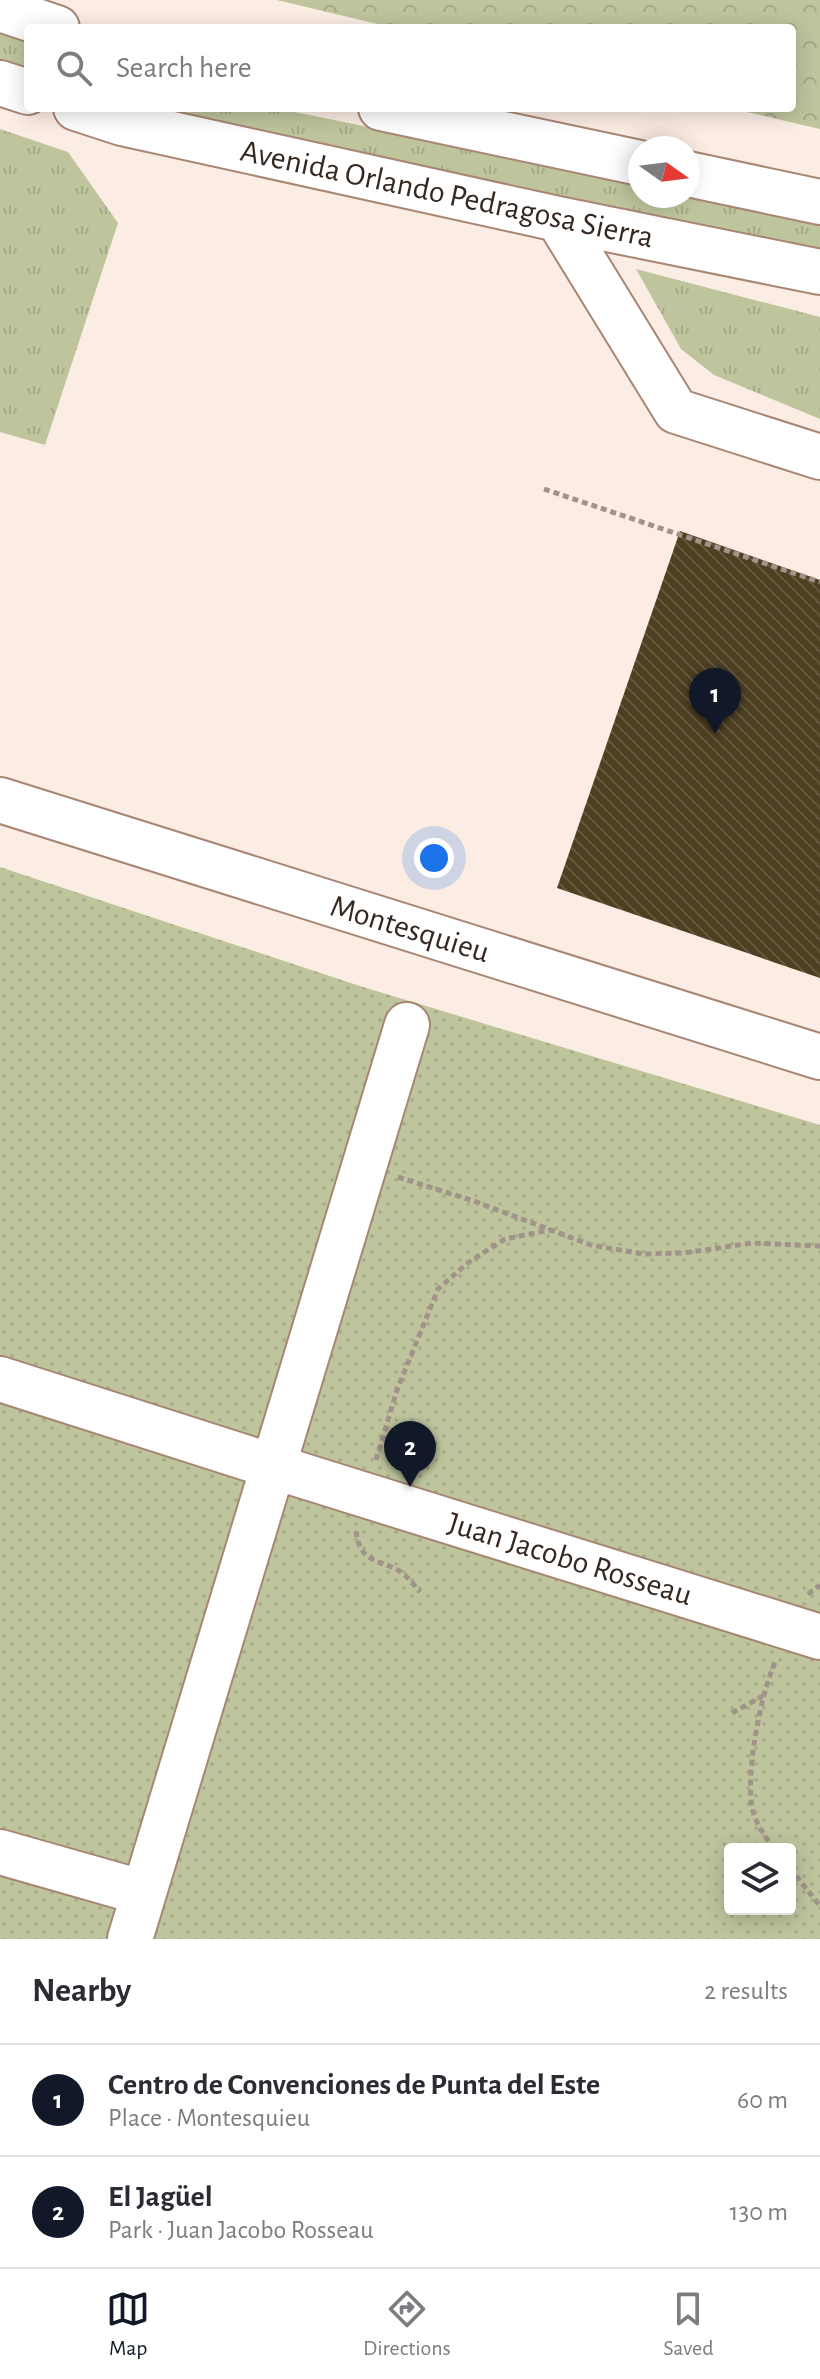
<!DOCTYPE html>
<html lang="en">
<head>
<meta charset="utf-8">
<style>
  :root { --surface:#fff; --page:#f2f2f3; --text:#2b2b33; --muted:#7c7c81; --line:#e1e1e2; --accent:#111827 }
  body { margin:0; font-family:"Alegreya Sans",sans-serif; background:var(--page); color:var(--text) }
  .controls { position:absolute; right:24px; bottom:24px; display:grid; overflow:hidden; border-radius:8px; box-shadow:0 4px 20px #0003 }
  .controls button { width:72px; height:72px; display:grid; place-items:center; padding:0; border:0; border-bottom:2px solid var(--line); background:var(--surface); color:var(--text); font:40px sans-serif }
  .compass { position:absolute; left:628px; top:136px; width:72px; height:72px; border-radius:50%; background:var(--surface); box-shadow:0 4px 20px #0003; rotate:104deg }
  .you { position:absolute; left:434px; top:858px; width:28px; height:28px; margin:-20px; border:6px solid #fff; border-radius:50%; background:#1a73e8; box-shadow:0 0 0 12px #1a73e833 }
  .badge { display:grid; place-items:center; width:52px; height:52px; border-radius:50%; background:var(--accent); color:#fff; font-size:26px; font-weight:700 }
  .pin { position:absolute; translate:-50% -66px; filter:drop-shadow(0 2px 4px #0008) }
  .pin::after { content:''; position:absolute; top:42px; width:28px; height:24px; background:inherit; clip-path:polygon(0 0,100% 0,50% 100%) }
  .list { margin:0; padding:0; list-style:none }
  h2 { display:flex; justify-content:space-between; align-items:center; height:104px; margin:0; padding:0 32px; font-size:34px }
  h2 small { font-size:26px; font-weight:400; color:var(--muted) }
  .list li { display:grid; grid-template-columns:52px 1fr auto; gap:24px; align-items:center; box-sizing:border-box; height:112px; padding:0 32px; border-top:2px solid var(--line) }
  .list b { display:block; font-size:30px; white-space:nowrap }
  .list p { margin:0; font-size:26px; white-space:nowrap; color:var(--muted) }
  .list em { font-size:26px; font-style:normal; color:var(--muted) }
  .icon { flex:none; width:44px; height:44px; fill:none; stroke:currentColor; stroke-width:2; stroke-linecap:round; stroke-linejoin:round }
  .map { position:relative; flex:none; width:820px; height:1939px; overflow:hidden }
  .search { position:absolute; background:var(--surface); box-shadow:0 4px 20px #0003; left:24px; right:24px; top:24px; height:88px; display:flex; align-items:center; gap:20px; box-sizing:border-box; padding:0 28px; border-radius:8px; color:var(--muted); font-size:30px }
  .sheet { height:328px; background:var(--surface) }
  nav { display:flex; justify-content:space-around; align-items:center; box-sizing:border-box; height:112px; border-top:2px solid var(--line); background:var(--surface); font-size:22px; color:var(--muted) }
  nav a { display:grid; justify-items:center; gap:4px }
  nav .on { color:var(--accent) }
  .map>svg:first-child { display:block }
  .grass { fill:url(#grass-tufts) }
  .forest { fill:url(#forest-crowns) }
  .park { fill:url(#park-dots); fill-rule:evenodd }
  .building { fill:url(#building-back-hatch) }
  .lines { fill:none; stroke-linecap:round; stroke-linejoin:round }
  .minor-casing { stroke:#a88673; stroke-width:48 }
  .path { stroke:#a1928a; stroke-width:5; stroke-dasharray:6 4; stroke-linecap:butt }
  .minor { stroke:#fff; stroke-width:44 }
  .labels { text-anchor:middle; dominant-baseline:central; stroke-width:8; stroke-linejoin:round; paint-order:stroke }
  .street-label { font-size:32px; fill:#362820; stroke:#fff }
</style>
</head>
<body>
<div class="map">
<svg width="820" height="1939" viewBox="0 0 820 1939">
  <defs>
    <pattern id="grass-tufts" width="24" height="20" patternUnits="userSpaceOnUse" patternTransform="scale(2)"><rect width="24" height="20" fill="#bec59d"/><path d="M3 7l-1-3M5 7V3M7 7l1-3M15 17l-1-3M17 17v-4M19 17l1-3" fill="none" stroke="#a4a987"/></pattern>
    <pattern id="forest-crowns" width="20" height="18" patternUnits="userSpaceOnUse" patternTransform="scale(2)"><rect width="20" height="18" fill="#bec59d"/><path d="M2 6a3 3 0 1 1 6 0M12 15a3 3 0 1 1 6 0" fill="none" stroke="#a4a987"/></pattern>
    <pattern id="park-dots" width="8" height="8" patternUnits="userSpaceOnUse" patternTransform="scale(2)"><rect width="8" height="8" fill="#bec59d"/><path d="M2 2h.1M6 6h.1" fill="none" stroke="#a4a987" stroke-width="1.8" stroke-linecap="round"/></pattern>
    <pattern id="building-back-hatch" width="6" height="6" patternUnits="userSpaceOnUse" patternTransform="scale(2)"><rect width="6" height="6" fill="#4e3f21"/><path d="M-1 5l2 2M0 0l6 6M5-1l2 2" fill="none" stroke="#655840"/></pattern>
  </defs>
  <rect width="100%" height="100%" fill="#fcede4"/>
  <path class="grass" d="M0,33L28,42V73L0,63Z
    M132,108H275L471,148L640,187V196H678L820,226V254Z
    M0,129L68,152L118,223L45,445L0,432Z
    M636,269L820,317V419L714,375L681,349Z"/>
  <path class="forest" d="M277,0H820V129L730,108H792V28H394Z"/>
  <path class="park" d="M0,867L363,987L820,1125V1939H0ZM730,1849H790V1909H730Z"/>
  <path class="building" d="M680,531L820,580V978L557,888Z"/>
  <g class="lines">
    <g class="minor-casing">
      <path id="minor" d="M0,9L57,28
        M0,83L28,92
        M76,108L122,123L558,219L820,272
        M381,108L640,163
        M688,174L820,202
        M558,219L676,411L820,457
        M0,800L820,1057
        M0,1379L275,1467L820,1637
        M0,1852L144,1893
        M130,1939L407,1025"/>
    </g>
    <path class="path" d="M544,489L820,582
      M398,1177L471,1200L591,1245L643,1254L684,1253L752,1243L820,1246
      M376,1460L397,1390L438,1289L469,1262L505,1239L550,1230
      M356,1531C360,1564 378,1558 401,1572C408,1577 415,1586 420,1592
      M808,1594L820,1585
      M732,1713L763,1696
      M775,1849C766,1839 757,1825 753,1812C744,1777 761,1692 776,1660
      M790,1868L820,1906"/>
    <use href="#minor" class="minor"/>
  </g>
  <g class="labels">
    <g class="street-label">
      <text transform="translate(447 194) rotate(12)">Avenida Orlando Pedragosa Sierra</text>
      <text transform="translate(410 929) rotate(17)">Montesquieu</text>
      <text transform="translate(570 1559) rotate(17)">Juan Jacobo Rosseau</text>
    </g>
  </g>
</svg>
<div class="controls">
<button><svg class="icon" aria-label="layers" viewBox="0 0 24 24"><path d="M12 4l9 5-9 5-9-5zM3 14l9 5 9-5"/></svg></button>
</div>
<svg class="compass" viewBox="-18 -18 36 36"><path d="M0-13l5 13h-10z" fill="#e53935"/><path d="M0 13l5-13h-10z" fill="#7c7c81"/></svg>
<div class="you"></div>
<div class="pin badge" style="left:715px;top:734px">1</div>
<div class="pin badge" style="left:410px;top:1487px">2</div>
<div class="search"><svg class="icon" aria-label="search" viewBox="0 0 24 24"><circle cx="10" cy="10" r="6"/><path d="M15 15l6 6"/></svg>Search here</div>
</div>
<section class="sheet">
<h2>Nearby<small>2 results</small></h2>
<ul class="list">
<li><span class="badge">1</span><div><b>Centro de Convenciones de Punta del Este</b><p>Place · Montesquieu</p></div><em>60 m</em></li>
<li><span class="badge">2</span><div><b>El Jagüel</b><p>Park · Juan Jacobo Rosseau</p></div><em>130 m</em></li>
</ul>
</section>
<nav>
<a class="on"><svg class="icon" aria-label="map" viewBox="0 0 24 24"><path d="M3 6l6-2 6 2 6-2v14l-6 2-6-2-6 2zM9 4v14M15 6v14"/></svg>Map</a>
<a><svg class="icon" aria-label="directions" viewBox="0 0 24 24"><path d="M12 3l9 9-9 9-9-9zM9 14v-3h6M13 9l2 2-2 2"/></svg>Directions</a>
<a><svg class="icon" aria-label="saved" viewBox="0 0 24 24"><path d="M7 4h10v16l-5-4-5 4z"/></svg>Saved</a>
</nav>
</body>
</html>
